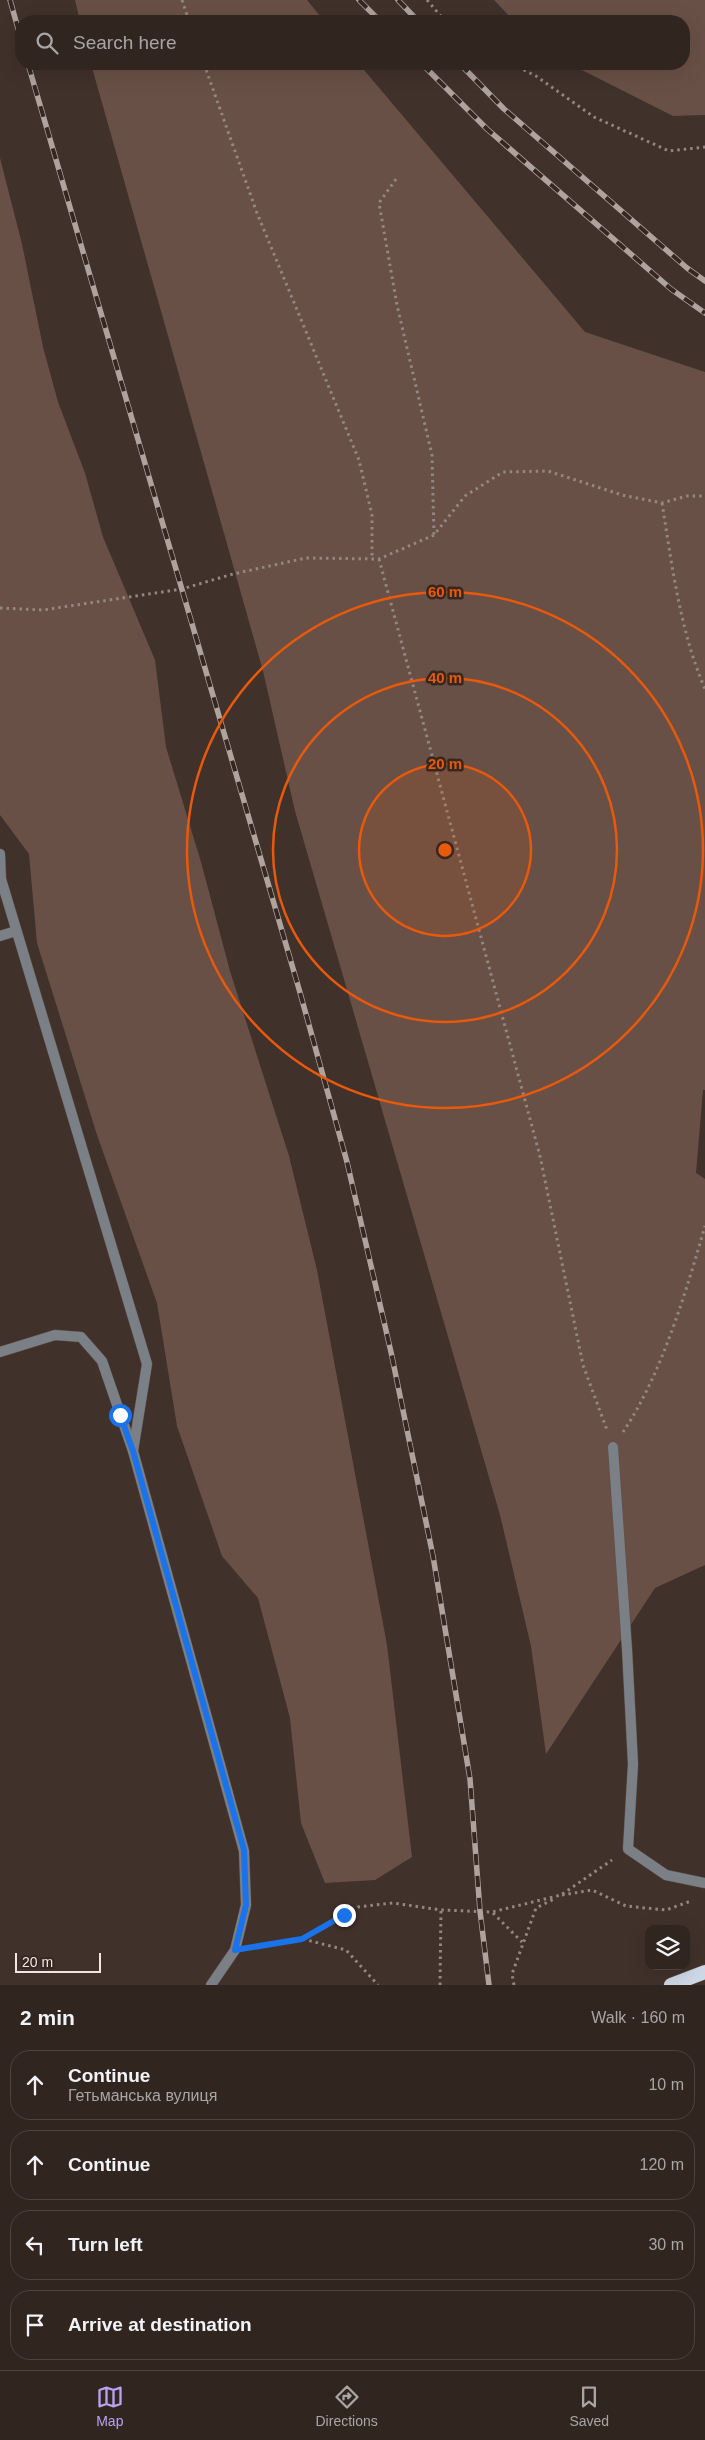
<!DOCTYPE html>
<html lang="en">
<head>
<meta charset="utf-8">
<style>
  :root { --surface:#312520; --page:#3d312d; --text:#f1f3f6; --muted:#a8a5a5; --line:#4c423e; --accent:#bca0f2 }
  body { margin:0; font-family:Arial,sans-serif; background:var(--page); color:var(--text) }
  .controls { position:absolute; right:15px; bottom:15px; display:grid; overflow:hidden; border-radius:10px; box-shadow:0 5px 20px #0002 }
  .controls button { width:45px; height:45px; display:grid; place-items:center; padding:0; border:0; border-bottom:1px solid var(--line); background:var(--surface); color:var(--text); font:25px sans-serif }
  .scale { position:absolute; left:15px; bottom:12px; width:86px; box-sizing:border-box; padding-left:5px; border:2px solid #f1e6e2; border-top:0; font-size:14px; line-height:18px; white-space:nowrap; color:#f1e6e2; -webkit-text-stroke:4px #362721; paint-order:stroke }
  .stop { position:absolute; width:15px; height:15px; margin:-11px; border:4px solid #1a73e8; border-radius:50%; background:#fff }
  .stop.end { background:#1a73e8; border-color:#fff; box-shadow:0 1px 5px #0008 }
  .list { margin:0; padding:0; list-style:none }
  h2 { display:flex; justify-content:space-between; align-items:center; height:65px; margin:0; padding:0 20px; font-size:21px }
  h2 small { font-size:16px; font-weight:400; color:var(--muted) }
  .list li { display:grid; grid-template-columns:32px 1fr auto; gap:15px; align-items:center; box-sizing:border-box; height:70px; margin:0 10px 10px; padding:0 10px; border:1px solid var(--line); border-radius:20px }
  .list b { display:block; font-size:19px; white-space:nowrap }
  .list p { margin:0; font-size:16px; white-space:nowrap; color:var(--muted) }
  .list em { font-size:16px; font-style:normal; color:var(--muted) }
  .icon { flex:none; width:28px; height:28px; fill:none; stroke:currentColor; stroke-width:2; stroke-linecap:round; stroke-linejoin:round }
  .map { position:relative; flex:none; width:705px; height:1985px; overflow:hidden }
  .search { position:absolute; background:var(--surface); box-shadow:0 5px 20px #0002; left:15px; right:15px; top:15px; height:55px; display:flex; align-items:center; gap:12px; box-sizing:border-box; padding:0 18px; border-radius:20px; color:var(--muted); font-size:19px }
  .sheet { height:385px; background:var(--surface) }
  nav { display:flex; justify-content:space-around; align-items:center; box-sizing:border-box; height:70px; border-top:1px solid var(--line); background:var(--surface); font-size:14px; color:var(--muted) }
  nav a { display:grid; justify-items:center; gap:2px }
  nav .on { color:var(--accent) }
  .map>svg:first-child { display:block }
  .green { fill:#695046 }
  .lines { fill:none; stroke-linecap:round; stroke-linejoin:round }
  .service-casing { stroke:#5d4e48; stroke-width:11 }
  .minor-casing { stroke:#5d4e48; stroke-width:11 }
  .trunk-casing { stroke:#5d4e48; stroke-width:15 }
  .path { stroke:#948681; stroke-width:3; stroke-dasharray:2.5 4; stroke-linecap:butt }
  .service { stroke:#7b7f86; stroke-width:10 }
  .minor { stroke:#7b7f86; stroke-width:10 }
  .trunk { stroke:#cfd8e7; stroke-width:14 }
  .rail-casing { stroke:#afa39e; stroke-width:5.5 }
  .rail { stroke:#362721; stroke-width:4; stroke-dasharray:11; stroke-linecap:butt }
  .route { stroke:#1a73e8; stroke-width:6 }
  .ring { fill:none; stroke:#e8590c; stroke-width:2.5 }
  .centre { fill:#e8590c; stroke:#362721; stroke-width:2.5 }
  .ring-label { font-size:15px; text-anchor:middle; font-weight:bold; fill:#e8590c; stroke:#362721; stroke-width:5; stroke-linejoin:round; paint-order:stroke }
</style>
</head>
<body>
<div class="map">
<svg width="705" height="1985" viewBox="0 0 705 1985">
  <rect width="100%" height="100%" fill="#41312b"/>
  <path class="green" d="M75,0H307L324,21H80Z
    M494,0H705V115L673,116L570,64H684V21H514Z
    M91,64H359L585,332L705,372V1090H703L696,1173L705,1179V1565L655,1588L546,1754L531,1646L500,1515L295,811L263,671Z
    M0,158L22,244L43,347L58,402L85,473L103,537L155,660L166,747L201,862L230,971L289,1156L317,1270L387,1645L412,1857L375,1880L325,1883L301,1823L290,1718L258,1598L222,1556L177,1426L157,1303L97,1135L37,943L29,854L0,815Z"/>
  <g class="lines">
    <g class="service-casing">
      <path id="service" d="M0,854L1,879L147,1364L133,1451L244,1851L246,1905L235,1950L211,1985
        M613,1447L627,1649L633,1764L628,1849L666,1875L705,1883"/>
    </g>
    <g class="minor-casing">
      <path id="minor" d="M0,936L16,931
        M0,1352L55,1335L81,1337L102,1361L133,1451"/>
    </g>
    <g class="trunk-casing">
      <path id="trunk" d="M671,1985L705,1972"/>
    </g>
    <path class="path" d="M182,0L189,21
      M427,0L445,21
      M204,64L257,213L359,460L372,515V559
      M512,64L536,76L594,117L669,151L705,147
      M396,179L379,203L397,305L432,455L434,535
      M662,503C672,565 680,631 705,689
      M379,559L540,1156L583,1365L607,1430
      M0,608L43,610L182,589L233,574L306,558L379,559L434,535L465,496L503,472L548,471L622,495L662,503L687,496H705
      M623,1432C661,1376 686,1292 705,1226
      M562,1895L592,1890L626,1906L666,1910L691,1901
      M493,1913L522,1942
      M303,1939L346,1950L378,1985
      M256,1946L302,1939L358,1907L393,1903L441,1910L492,1912L561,1895L612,1860
      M440,1985L441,1910
      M514,1985L512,1974L536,1908L554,1899"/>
    <use href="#service" class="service"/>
    <use href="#minor" class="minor"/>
    <use href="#trunk" class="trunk"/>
    <g class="rail-casing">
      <path id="rail" d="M10,0L21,39
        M359,0L380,21
        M398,0L418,21
        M28,64L299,989L347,1162L391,1352L433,1556L470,1779L480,1911L489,1985
        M422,64L487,129L671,289L705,313
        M460,64L504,109L687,268L705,281"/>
    </g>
    <use href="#rail" class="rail"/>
  </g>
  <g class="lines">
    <path class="route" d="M120,1415L133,1451L244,1850L246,1905L235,1950L302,1939L344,1915"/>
  </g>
  <circle cx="445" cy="850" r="86" fill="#e8590c" fill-opacity=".12"/>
  <g class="ring">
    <circle cx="445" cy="850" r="86"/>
    <circle cx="445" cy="850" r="172"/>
    <circle cx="445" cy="850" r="258"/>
  </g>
  <circle cx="445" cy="850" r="8" class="centre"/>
  <g class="ring-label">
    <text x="445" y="597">60 m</text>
    <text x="445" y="683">40 m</text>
    <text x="445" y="769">20 m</text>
  </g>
</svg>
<div class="controls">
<button><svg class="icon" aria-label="layers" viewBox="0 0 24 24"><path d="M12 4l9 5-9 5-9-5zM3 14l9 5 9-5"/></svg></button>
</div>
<div class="scale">20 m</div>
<div class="stop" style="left:120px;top:1415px"></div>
<div class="stop end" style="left:344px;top:1915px"></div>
<div class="search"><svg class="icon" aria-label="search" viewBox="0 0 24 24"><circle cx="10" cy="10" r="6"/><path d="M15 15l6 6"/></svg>Search here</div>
</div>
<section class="sheet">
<h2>2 min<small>Walk · 160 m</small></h2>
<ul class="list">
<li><svg class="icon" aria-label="ahead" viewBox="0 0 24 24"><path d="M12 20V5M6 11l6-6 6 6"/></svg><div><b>Continue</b><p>Гетьманська вулиця</p></div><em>10 m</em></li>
<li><svg class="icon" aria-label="ahead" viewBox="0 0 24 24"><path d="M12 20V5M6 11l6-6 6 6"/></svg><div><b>Continue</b></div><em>120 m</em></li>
<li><svg class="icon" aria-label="left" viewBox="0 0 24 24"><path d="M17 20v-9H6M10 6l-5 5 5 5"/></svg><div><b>Turn left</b></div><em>30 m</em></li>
<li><svg class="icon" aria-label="arrive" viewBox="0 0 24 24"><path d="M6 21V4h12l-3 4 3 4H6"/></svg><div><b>Arrive at destination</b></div></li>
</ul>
</section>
<nav>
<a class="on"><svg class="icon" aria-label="map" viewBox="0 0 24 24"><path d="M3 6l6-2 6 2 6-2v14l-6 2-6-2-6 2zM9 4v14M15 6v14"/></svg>Map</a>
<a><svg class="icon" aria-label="directions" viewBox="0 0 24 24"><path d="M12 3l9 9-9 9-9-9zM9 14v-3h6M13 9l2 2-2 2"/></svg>Directions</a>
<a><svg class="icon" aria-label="saved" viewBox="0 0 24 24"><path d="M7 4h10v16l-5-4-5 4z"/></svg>Saved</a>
</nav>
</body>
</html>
